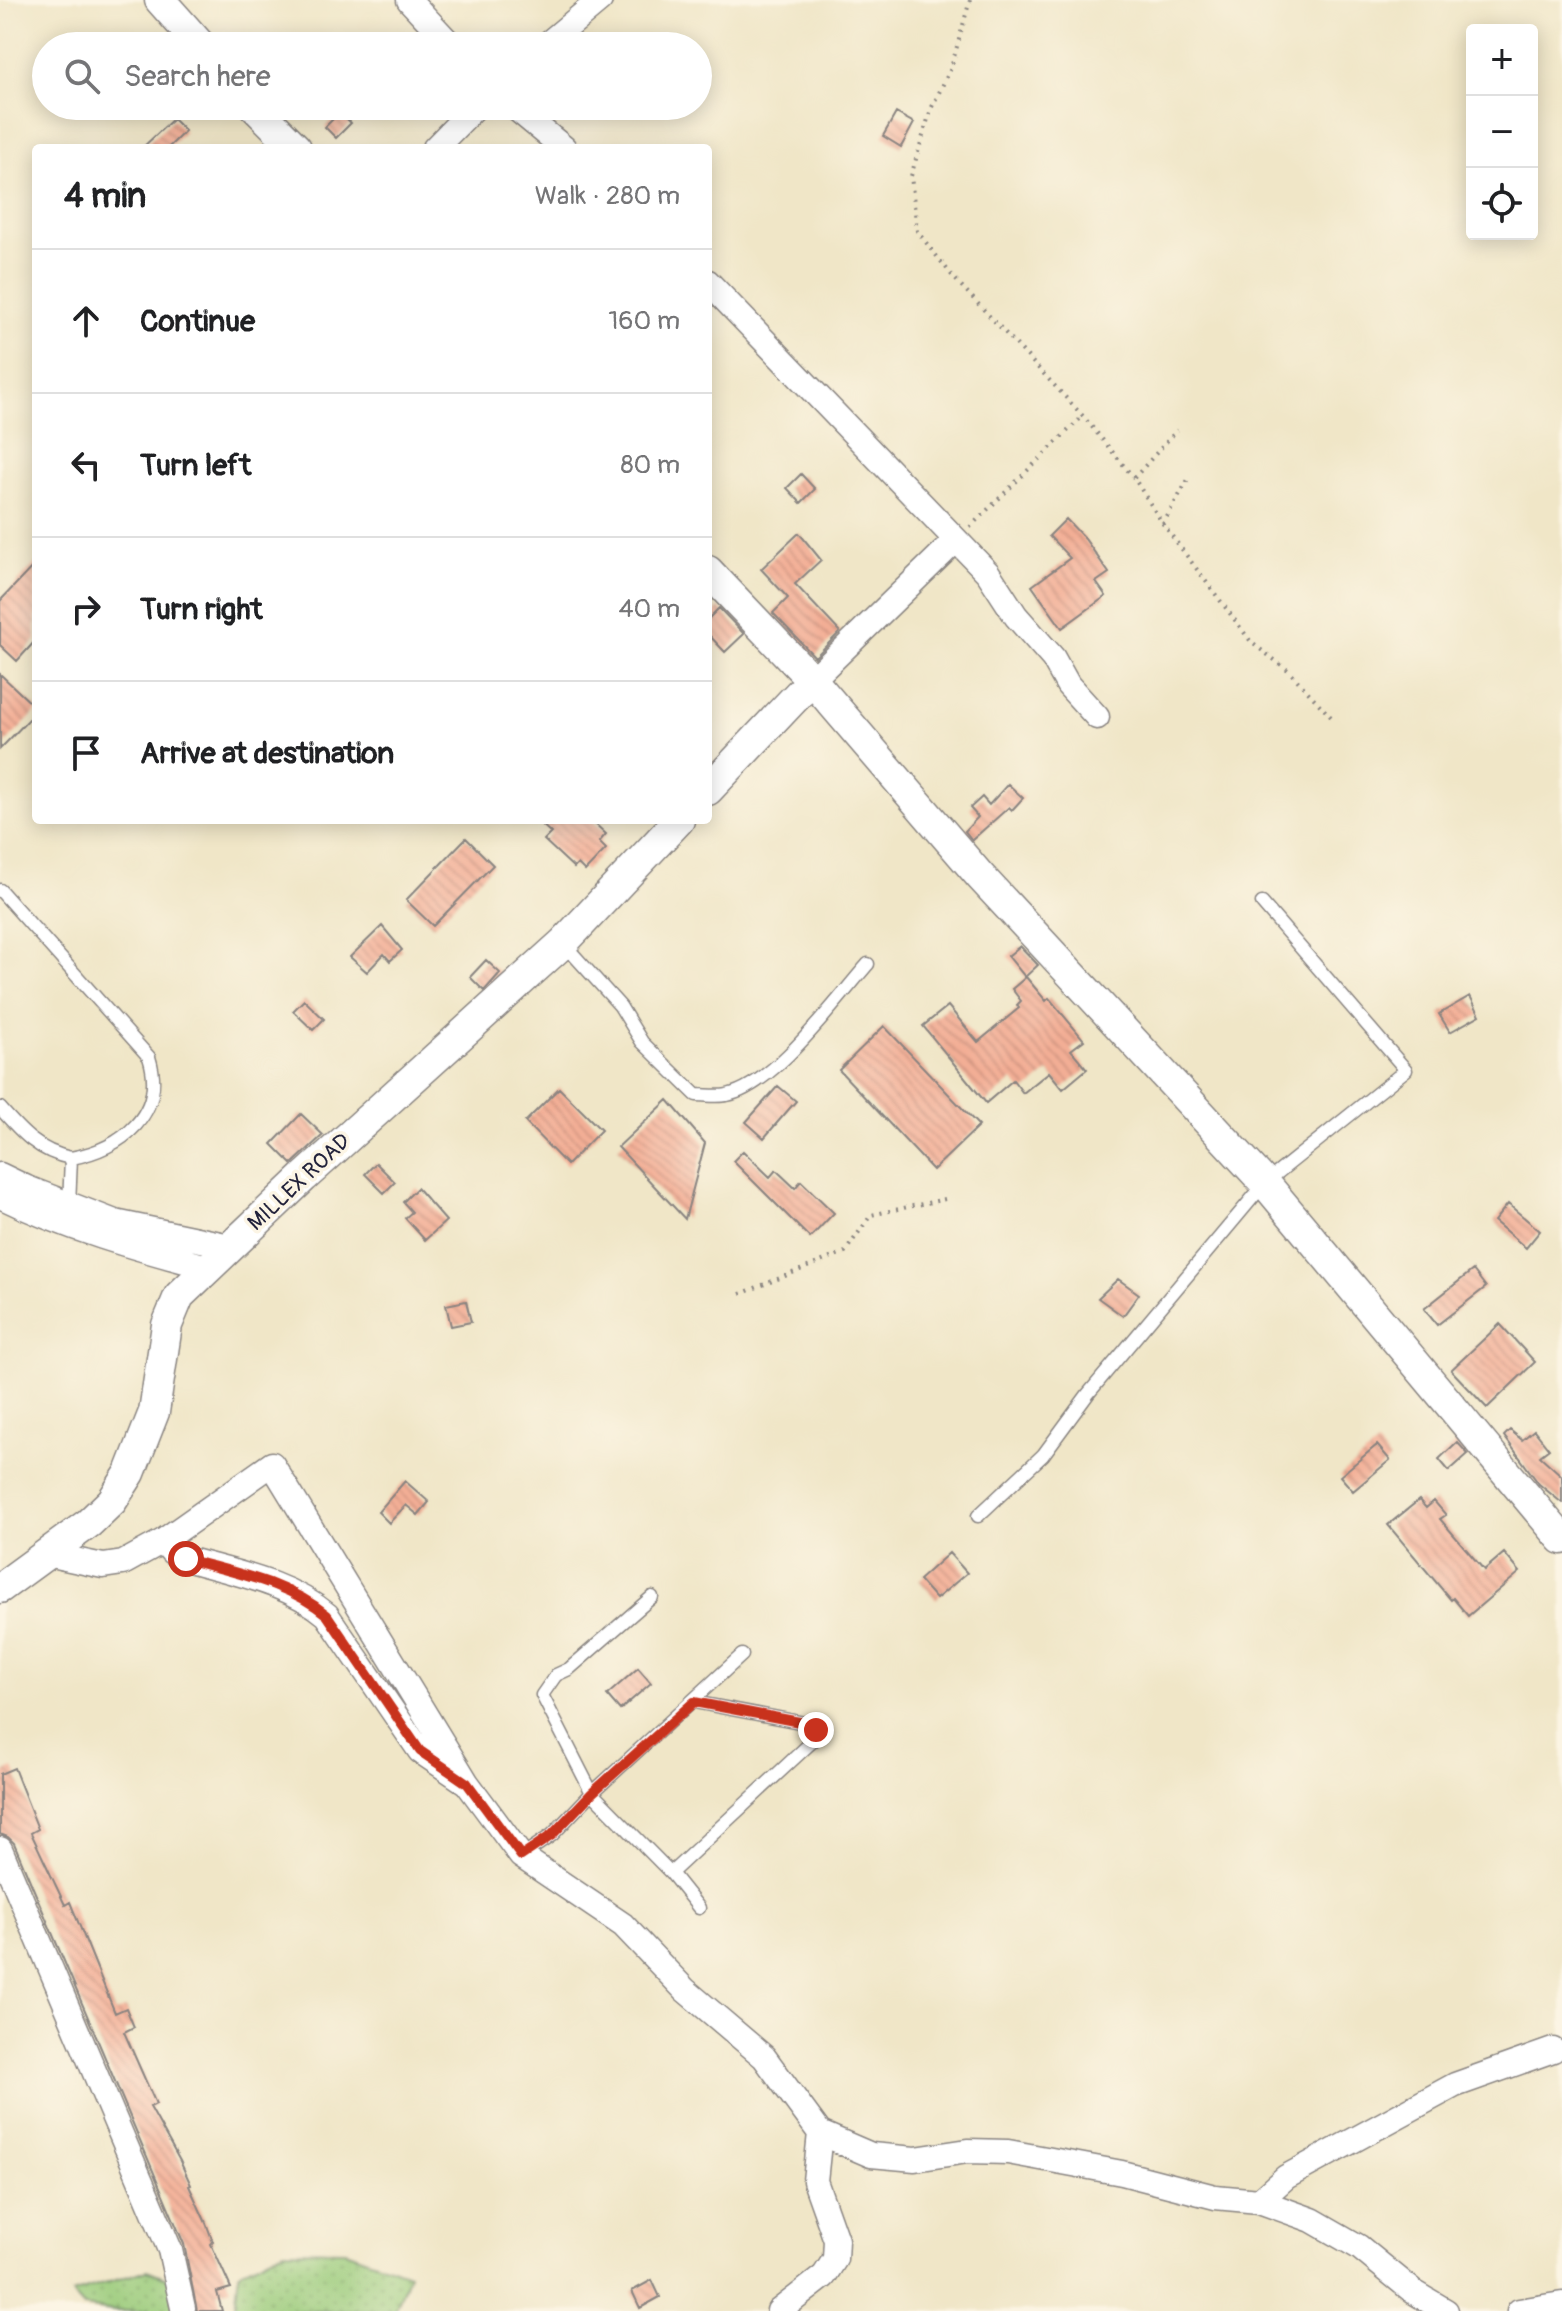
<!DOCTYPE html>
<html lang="en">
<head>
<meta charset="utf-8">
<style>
  :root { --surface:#fff; --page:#f6f6f6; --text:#202124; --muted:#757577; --line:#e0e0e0 }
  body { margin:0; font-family:Pangolin,sans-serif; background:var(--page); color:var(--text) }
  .controls { position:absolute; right:24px; top:24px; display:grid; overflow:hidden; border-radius:8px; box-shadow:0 4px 20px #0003 }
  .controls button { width:72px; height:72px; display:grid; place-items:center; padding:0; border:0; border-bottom:2px solid var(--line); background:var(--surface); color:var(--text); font:40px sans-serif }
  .stop { position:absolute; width:24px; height:24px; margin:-18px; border:6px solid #c8321e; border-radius:50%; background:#fff }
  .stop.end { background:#c8321e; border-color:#fff; box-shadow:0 2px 8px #0008 }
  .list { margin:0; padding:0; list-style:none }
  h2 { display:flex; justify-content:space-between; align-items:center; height:104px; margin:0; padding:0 32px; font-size:34px }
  h2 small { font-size:26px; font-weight:400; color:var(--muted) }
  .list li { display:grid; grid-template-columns:52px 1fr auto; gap:24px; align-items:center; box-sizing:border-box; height:144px; padding:0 32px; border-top:2px solid var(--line) }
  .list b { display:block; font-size:30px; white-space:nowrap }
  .list em { font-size:26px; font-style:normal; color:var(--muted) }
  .icon { flex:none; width:44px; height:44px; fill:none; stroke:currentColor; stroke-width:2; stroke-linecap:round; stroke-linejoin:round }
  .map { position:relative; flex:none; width:1562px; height:2311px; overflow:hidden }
  .search { position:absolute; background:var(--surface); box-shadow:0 4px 20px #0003; left:32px; top:32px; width:680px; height:88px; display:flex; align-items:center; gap:20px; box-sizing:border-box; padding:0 28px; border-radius:44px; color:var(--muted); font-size:30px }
  .panel { position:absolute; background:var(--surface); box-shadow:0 4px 20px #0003; left:32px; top:144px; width:680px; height:680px; border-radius:8px }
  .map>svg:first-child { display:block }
  .grass { fill:url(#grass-dots); stroke:#5e765a; stroke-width:2 }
  .building { fill:url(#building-back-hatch) }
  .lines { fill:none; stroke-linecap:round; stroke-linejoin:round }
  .service-casing { stroke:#898481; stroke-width:15 }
  .minor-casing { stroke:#898481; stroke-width:27 }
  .tertiary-casing { stroke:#898481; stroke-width:33 }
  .path { stroke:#898481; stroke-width:4; stroke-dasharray:2 6; stroke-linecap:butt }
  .service { stroke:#fff; stroke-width:12 }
  .minor { stroke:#fff; stroke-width:24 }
  .tertiary { stroke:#fff; stroke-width:30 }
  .route { stroke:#c8321e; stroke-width:10 }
  .labels { text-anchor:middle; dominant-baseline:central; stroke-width:7; stroke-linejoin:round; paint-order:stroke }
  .street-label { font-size:22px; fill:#22223b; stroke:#fcf5e5 }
</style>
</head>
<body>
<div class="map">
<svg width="1562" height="2311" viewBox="0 0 1562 2311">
  <defs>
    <pattern id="grass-dots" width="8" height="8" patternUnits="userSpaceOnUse" patternTransform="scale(2)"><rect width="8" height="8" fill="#9acb7a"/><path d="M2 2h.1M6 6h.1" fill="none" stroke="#84ae6a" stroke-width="1.8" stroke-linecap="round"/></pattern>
    <pattern id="building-back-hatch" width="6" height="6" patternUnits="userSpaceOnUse" patternTransform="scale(2)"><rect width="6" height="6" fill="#f3ae95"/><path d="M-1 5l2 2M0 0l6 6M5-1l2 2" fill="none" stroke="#d09581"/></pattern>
  </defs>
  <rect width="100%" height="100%" fill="#fcf5e5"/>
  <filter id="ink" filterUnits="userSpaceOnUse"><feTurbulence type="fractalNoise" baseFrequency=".0125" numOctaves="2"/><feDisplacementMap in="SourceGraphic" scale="16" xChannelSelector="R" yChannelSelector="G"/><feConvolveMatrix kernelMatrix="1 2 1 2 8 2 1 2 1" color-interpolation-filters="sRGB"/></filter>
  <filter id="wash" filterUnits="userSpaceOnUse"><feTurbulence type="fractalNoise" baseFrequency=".006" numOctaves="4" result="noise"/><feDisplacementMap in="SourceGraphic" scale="32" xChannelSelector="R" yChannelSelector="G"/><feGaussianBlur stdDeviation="1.8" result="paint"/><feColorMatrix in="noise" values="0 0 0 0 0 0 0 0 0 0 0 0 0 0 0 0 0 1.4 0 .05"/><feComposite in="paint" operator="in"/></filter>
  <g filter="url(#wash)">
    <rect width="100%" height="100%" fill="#f0e6c7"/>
    <path class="grass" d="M284,2250L345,2251L409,2274L395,2311H232L235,2308L239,2272Z
      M147,2270L177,2282V2311H115L84,2307L72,2294Z"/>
    <g id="blocks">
      <path class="building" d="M340,112L351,123L336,138L325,127Z
        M896,113L914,123L901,147L883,136Z
        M173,119L185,131L168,148H142Z
        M801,474L815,489L801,503L787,488Z
        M1066,519L1085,539L1109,573L1096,582L1106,596L1062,628L1032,586L1070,558L1049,536Z
        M799,533L821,560L795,584L840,632L815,657L773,613L788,598L761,569Z
        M36,563V640L17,661L0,645V601Z
        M719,608L744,634L725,652L708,634V619Z
        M0,674L36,708V712L0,749Z
        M1008,784L1023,798L1012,810L1009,807L972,840L965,831L978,817L970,808L982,797L989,805Z
        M537,820H591L606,834L599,842L606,849L585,871L578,864L574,868L544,840L551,833Z
        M466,838L493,865L433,926L406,900Z
        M382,926L402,950L390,961L384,954L367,972L350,957Z
        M1020,946L1038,965L1025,977L1008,956Z
        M486,960L500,973L484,991L470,977Z
        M1026,977L1046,1001L1049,998L1084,1040L1071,1050L1087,1069L1063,1089L1049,1072L1023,1093L1013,1080L986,1103L923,1026L948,1006L978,1042L1019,1008L1017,1005L1021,1001L1012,989Z
        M1470,996L1480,1015L1450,1032L1439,1014Z
        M304,1000L324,1019L313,1030L293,1011Z
        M884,1026L979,1126L933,1170L839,1070Z
        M778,1086L796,1101L764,1138L746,1122Z
        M559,1088L601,1130L567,1165L525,1122Z
        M668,1100L705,1143L685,1219L618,1147Z
        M301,1114L323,1135L292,1164L272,1144Z
        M743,1151L770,1177L776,1170L795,1188L801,1181L834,1213L810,1238L733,1161Z
        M376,1163L395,1182L384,1193L365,1174Z
        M417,1188L446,1221L425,1240L405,1218L412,1212L403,1202Z
        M1508,1204L1540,1231L1526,1248L1494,1221Z
        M1473,1270L1486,1287L1437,1325L1424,1309Z
        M1118,1279L1139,1294L1123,1316L1098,1298Z
        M466,1301L471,1322L451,1326L446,1305Z
        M1500,1324L1535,1362L1487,1408L1451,1370Z
        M1510,1430L1522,1440L1534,1430L1549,1449L1540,1456L1562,1476V1503L1539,1484L1504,1436Z
        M1457,1442L1468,1454L1449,1471L1439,1459Z
        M1377,1445L1390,1460L1353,1491L1340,1476Z
        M405,1481L429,1502L418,1515L406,1505L389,1523L378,1512Z
        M1419,1500L1426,1508L1434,1501L1446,1515L1440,1519L1484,1570L1504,1553L1520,1572L1468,1616L1453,1598L1451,1600L1388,1525Z
        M949,1553L967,1573L936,1599L919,1580Z
        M638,1668L651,1683L620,1710L607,1695Z
        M14,1768L38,1829L31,1833L65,1905L70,1902L115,2013L126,2008L134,2027L124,2032L156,2104L150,2107L180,2161L191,2185L189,2186L206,2223L213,2242L211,2244L231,2288L217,2292L222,2311H197L184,2244L14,1843L8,1837L0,1834V1774Z
        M652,2280L660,2297L640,2308L632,2291Z"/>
    </g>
  </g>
  <g filter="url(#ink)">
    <use href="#blocks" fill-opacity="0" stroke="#898481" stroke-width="2"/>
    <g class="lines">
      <g class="service-casing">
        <path id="service" d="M0,890L149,1057C167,1113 122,1149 71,1158
          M563,943L620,1006L642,1042L696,1095C706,1095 718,1097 727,1095C774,1086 836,1000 868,964
          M0,1108C21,1132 39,1152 71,1158L69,1205
          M978,1516L1043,1455L1088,1394L1265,1183L1406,1070L1262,903
          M652,1597L569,1669L556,1675L542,1695L592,1793L671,1873L699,1908
          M521,1856L552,1835L592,1793L742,1655
          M671,1873L816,1738V1730L810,1724L694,1702"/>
      </g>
      <g class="minor-casing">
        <path id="minor" d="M409,0L452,46
          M545,46L600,0
          M513,106L564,148
          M435,148L476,106
          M708,282L988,573L1016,616L1053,658L1068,685L1097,717
          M812,680L955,541
          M0,1175L27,1188L115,1222L230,1246
          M0,1196C67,1229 136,1248 207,1267
          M46,1554L103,1566L123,1563L163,1541
          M467,1783L272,1464L163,1541L172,1552L186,1559C234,1573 288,1582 327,1615L420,1751L467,1783L521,1856L623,1925L685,1990L764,2057L820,2133L871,2155L915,2159L968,2151L1008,2152L1122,2173L1215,2197L1259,2201L1312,2220L1359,2247L1414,2292L1446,2311
          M0,1849L170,2250L183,2308
          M1259,2201L1286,2177L1455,2085L1553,2050
          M779,2311L824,2276L835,2259L836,2240L815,2181L820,2133
          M1519,2311L1562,2304"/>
      </g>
      <g class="tertiary-casing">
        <path id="tertiary" d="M160,0L201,46
          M254,106L296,148
          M708,571L812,680L980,876L1265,1183L1562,1539
          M708,790L812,680
          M0,1588L89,1523L112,1501L130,1473L154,1412L167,1325L179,1296L304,1177L563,943L679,820"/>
      </g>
      <path class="path" d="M970,0L951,68L931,109L911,176L917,231L954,278L1083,416L1134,478L1163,524L1252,643L1288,670L1331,717
        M1134,478L1177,430
        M1163,524L1190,476
        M970,527L1083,416
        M740,1294L845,1252L871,1215L950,1198"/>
      <use href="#service" class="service"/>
      <use href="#minor" class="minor"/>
      <use href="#tertiary" class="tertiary"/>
    </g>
  </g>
  <g class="lines" filter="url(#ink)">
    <path class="route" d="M186,1559C234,1573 288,1582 327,1615L420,1751L467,1783L521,1856L552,1835L592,1793L694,1702L810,1724L816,1730"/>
  </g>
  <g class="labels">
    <g class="street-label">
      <text transform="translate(299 1182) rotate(-43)">MILLEX ROAD</text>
    </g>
  </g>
</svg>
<div class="controls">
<button>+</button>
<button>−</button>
<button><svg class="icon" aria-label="locate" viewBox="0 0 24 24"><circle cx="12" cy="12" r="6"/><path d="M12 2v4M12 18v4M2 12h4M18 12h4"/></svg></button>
</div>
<div class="stop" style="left:186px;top:1559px"></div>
<div class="stop end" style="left:816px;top:1730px"></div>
<div class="search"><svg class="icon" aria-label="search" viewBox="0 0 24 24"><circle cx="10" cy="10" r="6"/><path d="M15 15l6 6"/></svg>Search here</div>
<section class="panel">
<h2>4 min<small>Walk · 280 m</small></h2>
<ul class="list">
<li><svg class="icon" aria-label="ahead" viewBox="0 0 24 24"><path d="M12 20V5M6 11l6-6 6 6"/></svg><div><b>Continue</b></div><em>160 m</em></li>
<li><svg class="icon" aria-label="left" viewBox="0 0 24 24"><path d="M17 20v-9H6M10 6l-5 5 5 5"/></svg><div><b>Turn left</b></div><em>80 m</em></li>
<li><svg class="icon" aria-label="right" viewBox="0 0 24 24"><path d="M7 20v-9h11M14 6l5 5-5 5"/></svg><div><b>Turn right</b></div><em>40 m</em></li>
<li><svg class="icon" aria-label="arrive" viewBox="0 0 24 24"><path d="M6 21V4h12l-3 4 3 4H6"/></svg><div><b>Arrive at destination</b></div></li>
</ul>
</section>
</div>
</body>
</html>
